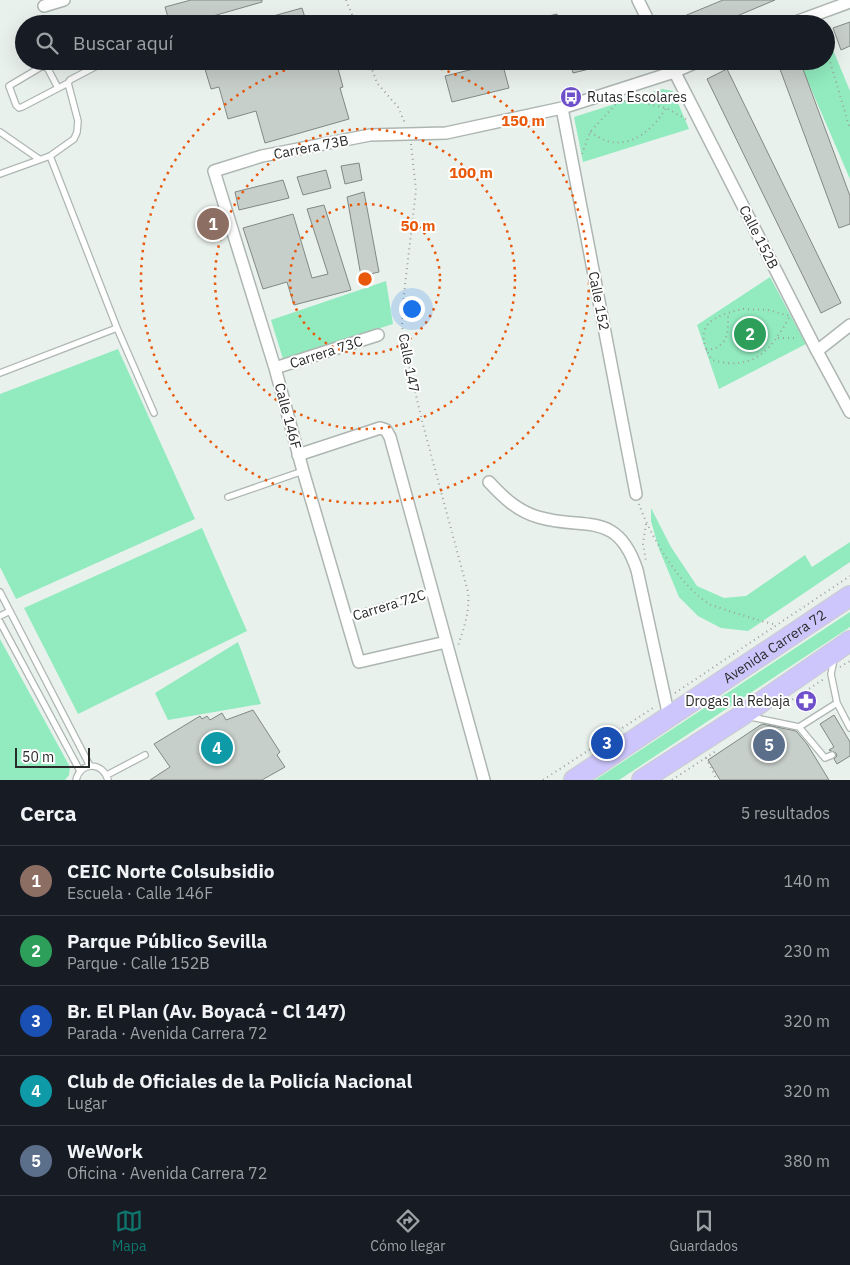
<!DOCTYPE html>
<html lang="es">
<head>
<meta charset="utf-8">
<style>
  :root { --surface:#171b24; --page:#242831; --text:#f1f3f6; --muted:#9ea1a6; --line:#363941; --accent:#0f766e }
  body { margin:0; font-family:"IBM Plex Sans",sans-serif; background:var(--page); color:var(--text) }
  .scale { position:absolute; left:15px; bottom:12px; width:75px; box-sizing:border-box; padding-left:5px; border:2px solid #282b29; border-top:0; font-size:14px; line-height:18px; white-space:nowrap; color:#282b29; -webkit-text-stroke:4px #fff; paint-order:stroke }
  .you { position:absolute; left:411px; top:308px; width:18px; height:18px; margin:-12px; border:4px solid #fff; border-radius:50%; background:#1a73e8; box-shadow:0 0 0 8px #1a73e833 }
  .badge { display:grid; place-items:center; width:32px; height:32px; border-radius:50%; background:var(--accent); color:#fff; font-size:16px; font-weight:700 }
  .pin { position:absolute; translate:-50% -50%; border:2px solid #fff; box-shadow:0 1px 5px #0006 }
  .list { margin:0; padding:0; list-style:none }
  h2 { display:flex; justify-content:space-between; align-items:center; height:65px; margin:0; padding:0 20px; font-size:21px }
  h2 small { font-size:16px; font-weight:400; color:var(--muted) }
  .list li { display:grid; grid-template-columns:32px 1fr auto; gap:15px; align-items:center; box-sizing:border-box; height:70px; padding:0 20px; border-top:1px solid var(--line) }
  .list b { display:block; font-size:19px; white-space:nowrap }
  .list p { margin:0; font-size:16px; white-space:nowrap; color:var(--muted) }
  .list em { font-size:16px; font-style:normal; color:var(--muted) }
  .icon { flex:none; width:28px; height:28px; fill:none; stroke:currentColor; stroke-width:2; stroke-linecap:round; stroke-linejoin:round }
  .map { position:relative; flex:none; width:850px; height:780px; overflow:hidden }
  .search { position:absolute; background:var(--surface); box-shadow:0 5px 20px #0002; left:15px; right:15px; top:15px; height:55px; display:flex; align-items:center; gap:12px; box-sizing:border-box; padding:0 18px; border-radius:28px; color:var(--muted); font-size:19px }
  .sheet { height:415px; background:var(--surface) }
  nav { display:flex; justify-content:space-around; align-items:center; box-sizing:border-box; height:70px; border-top:1px solid var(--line); background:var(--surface); font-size:14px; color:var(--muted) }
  nav a { display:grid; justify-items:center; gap:2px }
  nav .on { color:var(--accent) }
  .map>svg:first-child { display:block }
  .green { fill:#91ebbf }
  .building { fill:#c7cfca; stroke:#818984 }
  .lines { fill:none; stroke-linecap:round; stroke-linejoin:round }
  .lane-casing { stroke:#aeb6b2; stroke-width:8 }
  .street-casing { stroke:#aeb6b2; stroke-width:14 }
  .highway-casing { stroke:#cbcccc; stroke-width:22 }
  .path { stroke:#9ca29f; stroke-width:2; stroke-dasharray:1 4; stroke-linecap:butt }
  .lane { stroke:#fff; stroke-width:5.5 }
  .street { stroke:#fff; stroke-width:11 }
  .highway { stroke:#cdc6fc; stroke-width:20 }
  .ring { fill:none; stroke:#e8590c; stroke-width:2.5; stroke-dasharray:2.5 5 }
  .labels { text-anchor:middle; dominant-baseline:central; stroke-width:4; stroke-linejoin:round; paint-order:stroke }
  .poi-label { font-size:14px; fill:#282b29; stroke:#fff; text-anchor:start }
  .street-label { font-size:14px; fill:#282b29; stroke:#fff }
  .centre { fill:#e8590c; stroke:#fff; stroke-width:2.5 }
  .ring-label { font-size:15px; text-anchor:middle; font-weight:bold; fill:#e8590c; stroke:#fff; stroke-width:4; stroke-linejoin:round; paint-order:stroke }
</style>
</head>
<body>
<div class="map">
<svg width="850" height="780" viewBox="0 0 850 780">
  <rect width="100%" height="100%" fill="#e9f1ed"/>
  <path class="green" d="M826,33L850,91V179L799,61H826Z
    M662,89L673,91L689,129L583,162L574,117Z
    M770,277L806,344L719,389L697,325Z
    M386,281L393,324L283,359L271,320Z
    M118,349L195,519L16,599L0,567V394Z
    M651,508L671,547L697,586L724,598L746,596L805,555L812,567L850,542V562L748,631L721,628L698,616L679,597L659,549L651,521Z
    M202,528L247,631L78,714L24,608Z
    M850,612V627L619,780H595Z
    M0,639L70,767L69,775L65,780H0Z
    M238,642L261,704L168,720L155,693Z"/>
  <path class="building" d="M191,0H262V2L185,24H170L165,7Z
    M723,0H775L718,24H665Z
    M302,8L307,24H256L255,21Z
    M557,14L559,24H529L528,21Z
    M850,22V46L841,50L833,28Z
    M234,61H336L343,87L340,88L349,119L265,143L256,111L228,119L219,87L211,89L205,69Z
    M570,61H610V64L573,73Z
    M777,61H800L850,196V224L839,228Z
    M502,62L509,88L452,102L445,76Z
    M727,69L841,303L821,313L707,79Z
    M359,163L362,180L345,184L341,166Z
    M326,170L331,188L303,195L297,177Z
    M283,180L289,198L239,210L235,192Z
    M364,192L379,272L361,276L347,197Z
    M324,205L351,290L294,305L287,282L263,289L243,228L293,214L312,278L328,274L307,209Z
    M253,710L280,752L277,755L285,767L262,780H150L170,767L154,744L200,716L202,719L207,716L210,720L222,713L226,720Z
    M834,715L850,742V756L837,764L834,759L837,756L836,753L829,750L834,747L820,724Z
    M762,724L796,731L807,744L829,780H720L708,760Z"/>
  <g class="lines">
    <g class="lane-casing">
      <path id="lane" d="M51,61L48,69L58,88
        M48,69L45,67H41L9,86L16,105L19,108L22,107L68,83
        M0,132L39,159
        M50,156L117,328L154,413
        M0,174L50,156L74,139L77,132L78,121L68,83L70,80L106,61
        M0,373L117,328
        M228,497L303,471
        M0,592L90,766
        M0,616L10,611
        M345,618L434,591
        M0,622L80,771
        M837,703L850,728
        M751,717L799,727L837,703L831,674L834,660
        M799,727L825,758L832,755
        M107,775L145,755
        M76,780C81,761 103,762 108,780"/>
    </g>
    <g class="street-casing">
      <path id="street" d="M638,0L650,24
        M44,6L64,0
        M790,24L850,2
        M669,61L817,351L850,412
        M562,108L636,494
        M817,351L850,325
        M275,368L378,335
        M298,455L380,428L386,430L390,437C422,551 452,666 484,780
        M489,482C503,497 517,511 538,517C584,531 617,509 637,570L669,717
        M446,642L359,662L303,471L275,368L214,171L262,156L370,135L446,133L562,108L674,72L699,61"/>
    </g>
    <g class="highway-casing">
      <g id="highway">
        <path id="s1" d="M574,780L850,596"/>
        <path d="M642,780L741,716L850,641"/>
      </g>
    </g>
    <path class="path" d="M346,0L356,24
      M826,48L850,129
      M369,61L377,83L398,107L405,123
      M590,132C595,135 600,138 604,140C630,150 654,129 666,108
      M411,144L416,190L403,303L402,325L406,352L422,421L468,592C470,612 464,627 458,646
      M582,154L590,132L616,104L623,101H634L666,108L686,119
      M743,309L768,310L790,316C771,350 754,372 712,360C691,326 712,316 743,309Z
      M778,338H798
      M706,350C729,348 728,331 728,313
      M639,504C650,536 681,588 711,605C717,607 724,609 729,611C745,616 760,621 777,625
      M646,524L643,544L646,561
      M840,667L850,661
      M675,693L850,576
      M784,705L824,679
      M706,758L717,780
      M543,780L656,706
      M672,780L716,751"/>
    <use href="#lane" class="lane"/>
    <use href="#street" class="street"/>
    <use href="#highway" class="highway"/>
  </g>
  <g class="ring">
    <circle cx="365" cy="279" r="75"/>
    <circle cx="365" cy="279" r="150"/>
    <path d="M419 62A224 224 0 1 1 311 62"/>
  </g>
  <defs>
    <g id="bus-disc" transform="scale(1.125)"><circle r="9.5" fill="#6e50ca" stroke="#fff"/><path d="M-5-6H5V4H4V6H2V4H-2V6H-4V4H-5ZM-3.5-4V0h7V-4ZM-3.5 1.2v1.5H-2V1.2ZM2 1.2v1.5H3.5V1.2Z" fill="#fff"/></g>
    <g id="pharmacy-disc" transform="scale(1.125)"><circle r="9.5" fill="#6e50ca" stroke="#fff"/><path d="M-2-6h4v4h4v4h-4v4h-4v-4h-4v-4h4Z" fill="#fff"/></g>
  </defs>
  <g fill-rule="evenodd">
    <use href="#bus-disc" x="571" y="97"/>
    <use href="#pharmacy-disc" x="806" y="701"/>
  </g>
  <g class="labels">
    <g class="poi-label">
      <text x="587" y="97">Rutas Escolares</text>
      <text x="790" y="701" text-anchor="end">Drogas la Rebaja</text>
    </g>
    <g class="street-label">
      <text transform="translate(311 147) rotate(-11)">Carrera 73B</text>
      <text transform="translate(759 237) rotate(63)">Calle 152B</text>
      <text transform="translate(599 301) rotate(79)">Calle 152</text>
      <text transform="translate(326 352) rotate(-18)">Carrera 73C</text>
      <text transform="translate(409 363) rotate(79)">Calle 147</text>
      <text transform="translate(288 416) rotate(75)">Calle 146F</text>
      <text transform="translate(389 605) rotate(-17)">Carrera 72C</text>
      <text stroke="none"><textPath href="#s1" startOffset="241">Avenida Carrera 72</textPath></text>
    </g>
  </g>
  <circle cx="365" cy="279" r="8" class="centre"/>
  <g class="ring-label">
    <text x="523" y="126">150 m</text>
    <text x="471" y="178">100 m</text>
    <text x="418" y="231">50 m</text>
  </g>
</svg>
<div class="scale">50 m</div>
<div class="you"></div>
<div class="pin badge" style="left:213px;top:224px;background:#8d6e63">1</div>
<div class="pin badge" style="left:750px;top:334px;background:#2e9e5b">2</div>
<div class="pin badge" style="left:607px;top:743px;background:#1a4fb4">3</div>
<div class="pin badge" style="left:217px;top:748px;background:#0f9aa8">4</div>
<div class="pin badge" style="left:769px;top:745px;background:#5c6f8a">5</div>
<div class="search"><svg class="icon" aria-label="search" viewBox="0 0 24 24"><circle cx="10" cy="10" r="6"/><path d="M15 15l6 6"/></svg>Buscar aquí</div>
</div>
<section class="sheet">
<h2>Cerca<small>5 resultados</small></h2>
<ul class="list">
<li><span class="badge" style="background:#8d6e63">1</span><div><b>CEIC Norte Colsubsidio</b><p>Escuela · Calle 146F</p></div><em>140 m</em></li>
<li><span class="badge" style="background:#2e9e5b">2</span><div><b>Parque Público Sevilla</b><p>Parque · Calle 152B</p></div><em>230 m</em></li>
<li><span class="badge" style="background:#1a4fb4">3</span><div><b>Br. El Plan (Av. Boyacá - Cl 147)</b><p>Parada · Avenida Carrera 72</p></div><em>320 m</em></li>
<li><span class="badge" style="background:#0f9aa8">4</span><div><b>Club de Oficiales de la Policía Nacional</b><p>Lugar</p></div><em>320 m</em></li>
<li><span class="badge" style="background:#5c6f8a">5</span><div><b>WeWork</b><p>Oficina · Avenida Carrera 72</p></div><em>380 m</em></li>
</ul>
</section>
<nav>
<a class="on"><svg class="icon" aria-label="map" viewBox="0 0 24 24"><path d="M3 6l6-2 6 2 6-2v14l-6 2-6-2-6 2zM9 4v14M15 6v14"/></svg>Mapa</a>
<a><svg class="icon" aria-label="directions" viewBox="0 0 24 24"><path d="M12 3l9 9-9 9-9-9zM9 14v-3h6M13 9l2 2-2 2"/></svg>Cómo llegar</a>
<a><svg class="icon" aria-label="saved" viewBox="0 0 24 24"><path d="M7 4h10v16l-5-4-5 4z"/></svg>Guardados</a>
</nav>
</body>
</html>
